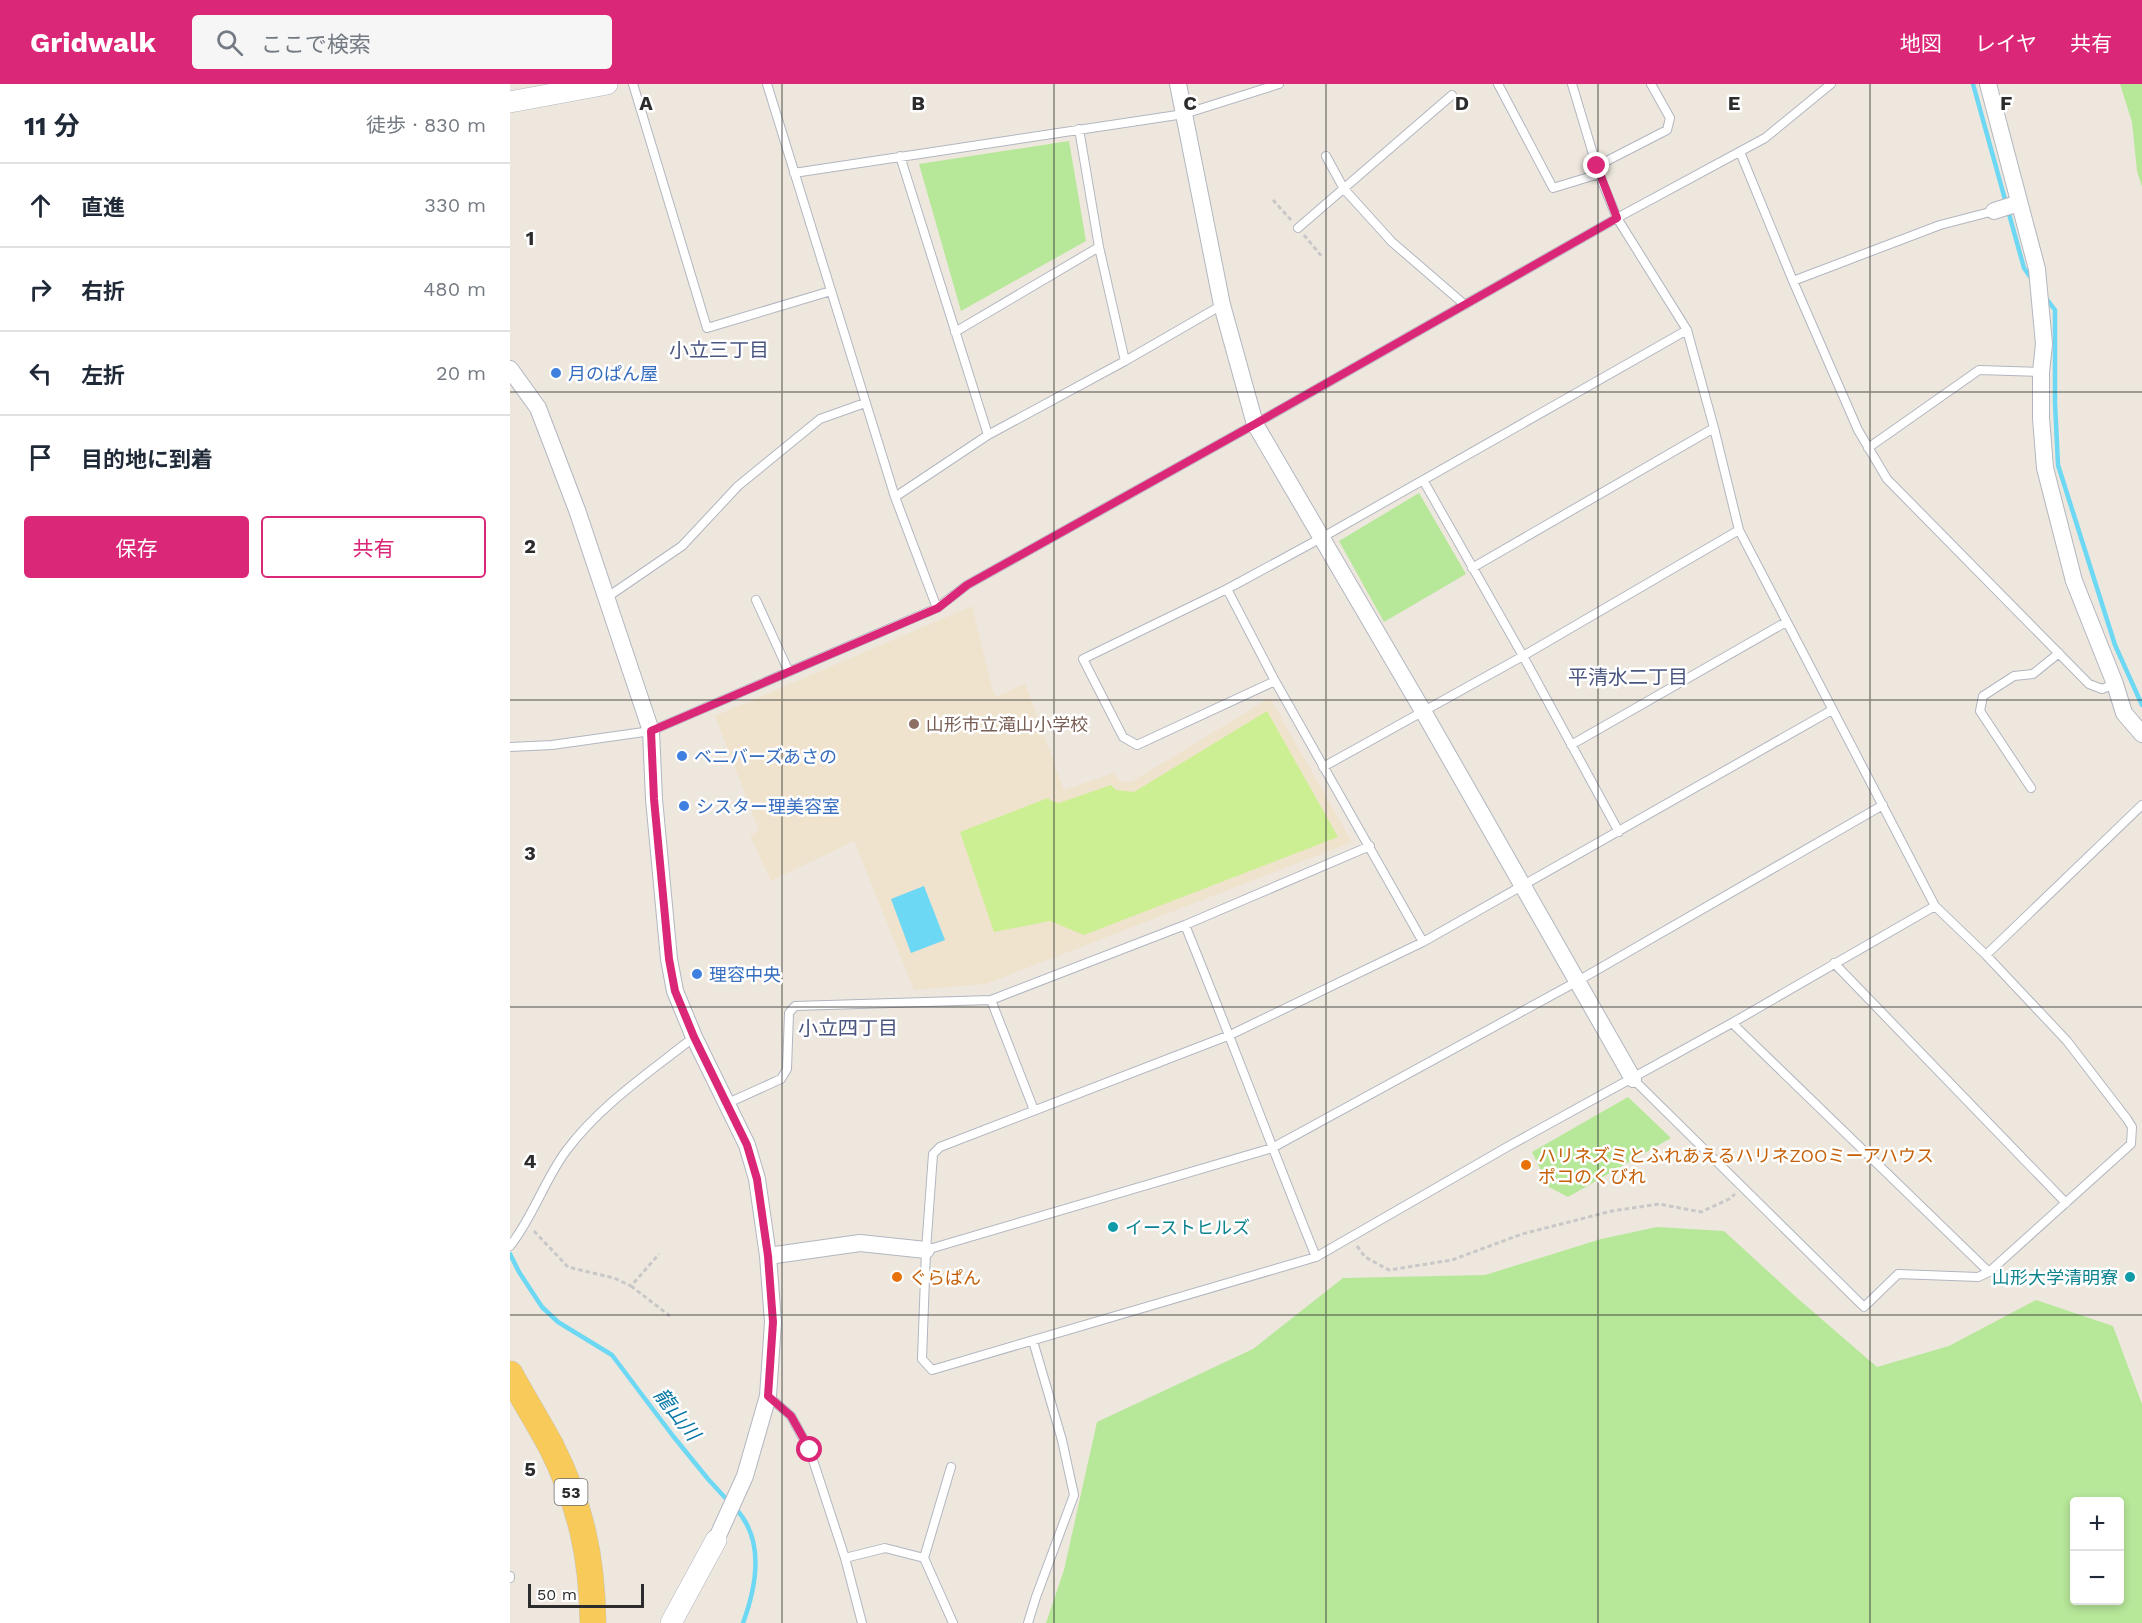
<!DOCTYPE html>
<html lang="ja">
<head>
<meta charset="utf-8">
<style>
  :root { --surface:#fff; --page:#f6f6f7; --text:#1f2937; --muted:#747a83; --line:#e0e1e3; --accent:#db2777 }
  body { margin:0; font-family:"Work Sans","Noto Sans JP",sans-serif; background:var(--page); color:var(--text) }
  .controls { position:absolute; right:18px; bottom:18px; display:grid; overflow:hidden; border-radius:6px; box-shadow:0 3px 9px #0003 }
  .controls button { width:54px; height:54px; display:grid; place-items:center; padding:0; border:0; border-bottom:2px solid var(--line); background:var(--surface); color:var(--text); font:30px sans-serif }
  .scale { position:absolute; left:18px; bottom:15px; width:116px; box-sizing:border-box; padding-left:6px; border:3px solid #2c2c2c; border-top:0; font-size:16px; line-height:21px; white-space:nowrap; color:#2c2c2c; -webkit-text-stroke:4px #fff; paint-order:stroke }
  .stop { position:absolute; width:18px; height:18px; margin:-14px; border:4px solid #db2777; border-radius:50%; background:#fff }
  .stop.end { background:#db2777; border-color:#fff; box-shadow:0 2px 6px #0008 }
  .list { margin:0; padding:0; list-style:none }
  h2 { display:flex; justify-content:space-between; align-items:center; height:78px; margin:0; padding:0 24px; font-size:26px }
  h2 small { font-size:20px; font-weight:400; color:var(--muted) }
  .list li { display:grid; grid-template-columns:39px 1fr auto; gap:18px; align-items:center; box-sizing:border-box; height:84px; padding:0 24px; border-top:2px solid var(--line) }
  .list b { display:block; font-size:22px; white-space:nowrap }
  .list em { font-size:20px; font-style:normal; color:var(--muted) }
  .actions { display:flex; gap:12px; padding:18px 24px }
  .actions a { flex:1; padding:14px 0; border:2px solid var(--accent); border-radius:6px; text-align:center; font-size:21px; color:var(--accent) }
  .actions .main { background:var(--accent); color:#fff }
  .icon { flex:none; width:33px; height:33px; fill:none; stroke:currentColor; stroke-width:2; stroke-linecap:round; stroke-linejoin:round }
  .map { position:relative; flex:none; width:1632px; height:1539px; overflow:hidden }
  header { display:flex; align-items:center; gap:36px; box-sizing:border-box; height:84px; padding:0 30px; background:var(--accent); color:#fff }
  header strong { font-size:28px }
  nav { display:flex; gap:33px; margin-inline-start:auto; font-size:21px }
  .search { width:420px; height:54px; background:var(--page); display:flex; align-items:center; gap:15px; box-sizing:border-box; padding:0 21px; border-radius:6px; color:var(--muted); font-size:22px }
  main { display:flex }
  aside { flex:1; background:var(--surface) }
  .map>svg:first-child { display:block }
  .education { fill:#f0e3cd }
  .green { fill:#b7e799; fill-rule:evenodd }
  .pitch { fill:#cdef94 }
  .water { fill:#6dd8f4 }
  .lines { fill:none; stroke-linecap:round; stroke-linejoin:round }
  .stream { stroke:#6dd8f4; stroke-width:4.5 }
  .service-casing { stroke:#b2b6c0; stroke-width:10 }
  .minor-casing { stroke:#b2b6c0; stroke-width:18 }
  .tertiary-casing { stroke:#b2b6c0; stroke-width:22 }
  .primary-casing { stroke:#c8c8c8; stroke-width:27 }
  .path { stroke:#c8c8c8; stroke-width:3; stroke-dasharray:4.5 3; stroke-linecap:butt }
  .service { stroke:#fff; stroke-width:8 }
  .minor { stroke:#fff; stroke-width:16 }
  .tertiary { stroke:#fff; stroke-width:21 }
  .primary { stroke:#f7ca5a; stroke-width:26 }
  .route { stroke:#db2777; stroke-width:8 }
  .grid { fill:none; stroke:#2c2c2c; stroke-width:1.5; stroke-opacity:0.55 }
  .shop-dot { fill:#3f7fe0; stroke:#fff; stroke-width:2 }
  .education-dot { fill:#8d6e63; stroke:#fff; stroke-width:2 }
  .food-dot { fill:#e8710a; stroke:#fff; stroke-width:2 }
  .culture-dot { fill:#0f9aa8; stroke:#fff; stroke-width:2 }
  .labels { text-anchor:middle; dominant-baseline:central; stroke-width:5; stroke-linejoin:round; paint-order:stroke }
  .shield { fill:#fff; stroke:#6b6b6b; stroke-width:1.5 }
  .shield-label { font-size:16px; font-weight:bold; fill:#2c2c2c }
  .shop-label { font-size:18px; fill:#366cbe; stroke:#fff; text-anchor:start }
  .education-label { font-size:18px; fill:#785e54; stroke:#fff; text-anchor:start }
  .food-label { font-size:18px; fill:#c56008; stroke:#fff; text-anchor:start }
  .culture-label { font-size:18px; fill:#0d838f; stroke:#fff; text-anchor:start }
  .neighbourhood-label { font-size:20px; fill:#4a5680; stroke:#fff }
  .water-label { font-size:20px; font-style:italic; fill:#0777a5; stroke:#fff }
  .grid-label { font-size:20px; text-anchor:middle; font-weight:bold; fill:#2c2c2c; stroke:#fff; stroke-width:5; stroke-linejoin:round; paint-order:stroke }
</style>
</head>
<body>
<header>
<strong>Gridwalk</strong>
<div class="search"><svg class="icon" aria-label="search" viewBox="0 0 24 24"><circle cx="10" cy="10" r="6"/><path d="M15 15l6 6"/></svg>ここで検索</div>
<nav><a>地図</a><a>レイヤ</a><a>共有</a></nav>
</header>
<main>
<aside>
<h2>11 分<small>徒歩 · 830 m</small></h2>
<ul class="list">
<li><svg class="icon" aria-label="ahead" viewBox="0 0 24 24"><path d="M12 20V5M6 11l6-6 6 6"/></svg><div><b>直進</b></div><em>330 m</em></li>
<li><svg class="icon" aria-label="right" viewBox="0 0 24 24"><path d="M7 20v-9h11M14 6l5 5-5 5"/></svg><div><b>右折</b></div><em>480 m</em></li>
<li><svg class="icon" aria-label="left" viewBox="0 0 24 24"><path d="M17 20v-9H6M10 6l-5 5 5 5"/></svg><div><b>左折</b></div><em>20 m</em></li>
<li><svg class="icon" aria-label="arrive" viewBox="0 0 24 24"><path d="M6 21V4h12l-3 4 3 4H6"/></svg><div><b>目的地に到着</b></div></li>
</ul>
<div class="actions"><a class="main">保存</a><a>共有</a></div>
</aside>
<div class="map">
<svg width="1632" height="1539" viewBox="0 0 1632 1539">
  <rect width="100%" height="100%" fill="#eee7de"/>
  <path class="education" d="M462,522L482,604L486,613L515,599L554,706L604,689L610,697L621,698L760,614L842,758L476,900L404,906L344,757L261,797L240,752L249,746L205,632Z"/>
  <path class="green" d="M1610,0H1632V103L1627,87L1622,38Z
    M559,57L576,157L451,227L409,80Z
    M909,409L956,490L874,538L829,457Z
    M1118,1013L1161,1054L1058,1113L1039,1103L1022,1068Z
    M1147,1143L1214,1147L1286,1213L1367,1283L1439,1262L1526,1216L1603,1242L1632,1320V1539H536L554,1486L587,1338L743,1265L833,1194L975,1191L1091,1155ZM1564,1418H1610V1516H1564Z"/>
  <path class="pitch" d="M757,627L828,753L574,851L540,837L484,848L450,748L538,714L541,717L549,719L601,701L606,706L624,708Z"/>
  <path class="water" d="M414,802L435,856L401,869L381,815Z"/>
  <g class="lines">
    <path class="stream" d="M1463,0L1514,184L1521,194
      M1535,213L1545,226V319L1548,381L1605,561L1632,621
      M0,1170L9,1188L32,1223L48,1238L102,1271L163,1352L198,1395L219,1418
      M225,1424C255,1455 247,1501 233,1539"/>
    <g class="service-casing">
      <path id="service" d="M123,0L197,244L321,207
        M257,0L385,413L427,524
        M988,0L1043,104L1089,90
        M1062,0L1089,90L1107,134L1177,246L1204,344L1229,446L1425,822L1476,871L1557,957L1617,1035L1622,1043L1621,1060L1479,1188L1468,1193L1388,1190L1354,1223L1123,995
        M569,45L589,163L615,277
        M1230,68L1283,197L1348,346L1377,395L1579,600L1592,605L1605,600
        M390,72L478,351
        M816,72L834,105L882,158L955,221
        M1087,82L1157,46L1160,34L1141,0
        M284,89L674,30L769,0
        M788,144L942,11
        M1283,197L1430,141L1484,127
        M445,248L589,163
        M1358,364L1469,286L1531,288
        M913,396L1013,572L1109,748
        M385,413L478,351L615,277L712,221
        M962,484L1204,344
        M717,505L765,597L913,858
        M96,514L172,462L228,402L310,335L355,319
        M246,516L279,588
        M765,597L627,661L613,653L573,575L717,505L813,453L1177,246
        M1322,626L913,858L720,951L430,1063L423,1070L416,1166L412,1275L422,1286L806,1173L997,1063L1222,939L1425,822
        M1061,661L1276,538
        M0,663L42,661L141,647L427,524L457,501L745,340L1107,134L1255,54L1321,0
        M813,683L1013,572L1229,446
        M1521,704L1470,627L1473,612L1504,592L1523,590L1549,569
        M675,841C720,951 761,1062 806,1173
        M1476,871L1632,721
        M1324,879L1556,1119
        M1222,939L1479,1188
        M218,1019L271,995L277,985L279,929L285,922L481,916
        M524,1026L481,916L675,841L860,762
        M0,1162C23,1133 34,1097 56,1067C90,1021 140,988 184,953
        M416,1166L762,1064L1066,898L1373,721
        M258,1312L281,1332L300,1367L335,1474L352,1539
        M335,1474L375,1464L414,1474L443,1539
        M414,1474L441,1383
        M0,1492V1494
        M518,1539L526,1513L564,1411L552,1356L523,1257"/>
    </g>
    <g class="minor-casing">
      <path id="minor" d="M668,0L712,221L745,340L913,627L1123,995
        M1478,0L1527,185L1534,260L1531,288V334L1535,384L1564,497L1605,600L1614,629L1632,650
        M1484,127L1509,119
        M0,285L28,324L67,426L141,647L144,715L159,875L165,907L184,953L237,1061L247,1095L258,1172L263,1238L258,1312L235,1392L206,1456
        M258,1172L350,1159L416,1166"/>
    </g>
    <g class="tertiary-casing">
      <path id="tertiary" d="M0,18L97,0
        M161,1539L206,1456"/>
    </g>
    <g class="primary-casing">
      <path id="primary" d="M0,1290C13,1314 28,1338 41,1362C71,1422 82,1472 83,1539"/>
    </g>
    <path class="path" d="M763,116L782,137
      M794,151L813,174
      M24,1147L58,1183L104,1194L121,1202L149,1170
      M847,1162L855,1173L879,1186L942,1176L1012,1150L1102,1127L1149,1120L1191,1128L1219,1115L1225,1110
      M121,1202L160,1232"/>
    <use href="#service" class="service"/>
    <use href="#minor" class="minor"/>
    <use href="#tertiary" class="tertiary"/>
    <use href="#primary" class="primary"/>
  </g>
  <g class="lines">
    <path class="route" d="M300,1366L281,1332L258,1312L263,1238L258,1172L247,1095L237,1061L184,953L165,907L159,875L144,715L141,647L428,524L457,501L745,340L1107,134L1087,82"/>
  </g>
  <path class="grid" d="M272,0V1539M544,0V1539M816,0V1539M1088,0V1539M1360,0V1539M0,308H1632M0,616H1632M0,923H1632M0,1231H1632"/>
  <g class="shop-dot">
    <circle cx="46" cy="289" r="6"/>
    <circle cx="172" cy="672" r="6"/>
    <circle cx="174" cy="722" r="6"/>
    <circle cx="187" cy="890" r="6"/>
  </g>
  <circle class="education-dot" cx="404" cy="640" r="6"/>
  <g class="food-dot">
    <circle cx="1016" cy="1081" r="6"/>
    <circle cx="387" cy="1193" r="6"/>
  </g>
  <g class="culture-dot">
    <circle cx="603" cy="1143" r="6"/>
    <circle cx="1620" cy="1193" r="6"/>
  </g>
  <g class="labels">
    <rect class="shield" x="44.5" y="1395" width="33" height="26" rx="4.5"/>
    <g class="shield-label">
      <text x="61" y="1408">53</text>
    </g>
    <g class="shop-label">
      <text x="58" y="289">月のぱん屋</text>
      <text x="184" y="672">ベニバーズあさの</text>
      <text x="186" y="722">シスター理美容室</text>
      <text x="199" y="890">理容中央</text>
    </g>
    <g class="education-label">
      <text x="416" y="640">山形市立滝山小学校</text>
    </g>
    <g class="food-label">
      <text x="1028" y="1071">ハリネズミとふれあえるハリネZOOミーアハウス<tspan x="1028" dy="21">ポコのくびれ</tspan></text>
      <text x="399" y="1193">ぐらぱん</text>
    </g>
    <g class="culture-label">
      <text x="615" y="1143">イーストヒルズ</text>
      <text x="1608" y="1193" text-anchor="end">山形大学清明寮</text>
    </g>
    <g class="neighbourhood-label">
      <text x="209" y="266">小立三丁目</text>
      <text x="1118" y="593">平清水二丁目</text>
      <text x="338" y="944">小立四丁目</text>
    </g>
    <g class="water-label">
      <text transform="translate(167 1330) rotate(52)">龍山川</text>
    </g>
  </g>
  <g class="grid-label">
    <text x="136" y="26">A</text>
    <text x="408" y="26">B</text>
    <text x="680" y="26">C</text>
    <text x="952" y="26">D</text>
    <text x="1224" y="26">E</text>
    <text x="1496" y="26">F</text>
    <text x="20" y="161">1</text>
    <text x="20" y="469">2</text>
    <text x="20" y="776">3</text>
    <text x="20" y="1084">4</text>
    <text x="20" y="1392">5</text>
  </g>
</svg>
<div class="controls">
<button>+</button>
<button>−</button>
</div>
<div class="scale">50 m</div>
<div class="stop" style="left:300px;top:1366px"></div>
<div class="stop end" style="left:1087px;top:82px"></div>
</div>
</main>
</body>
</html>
